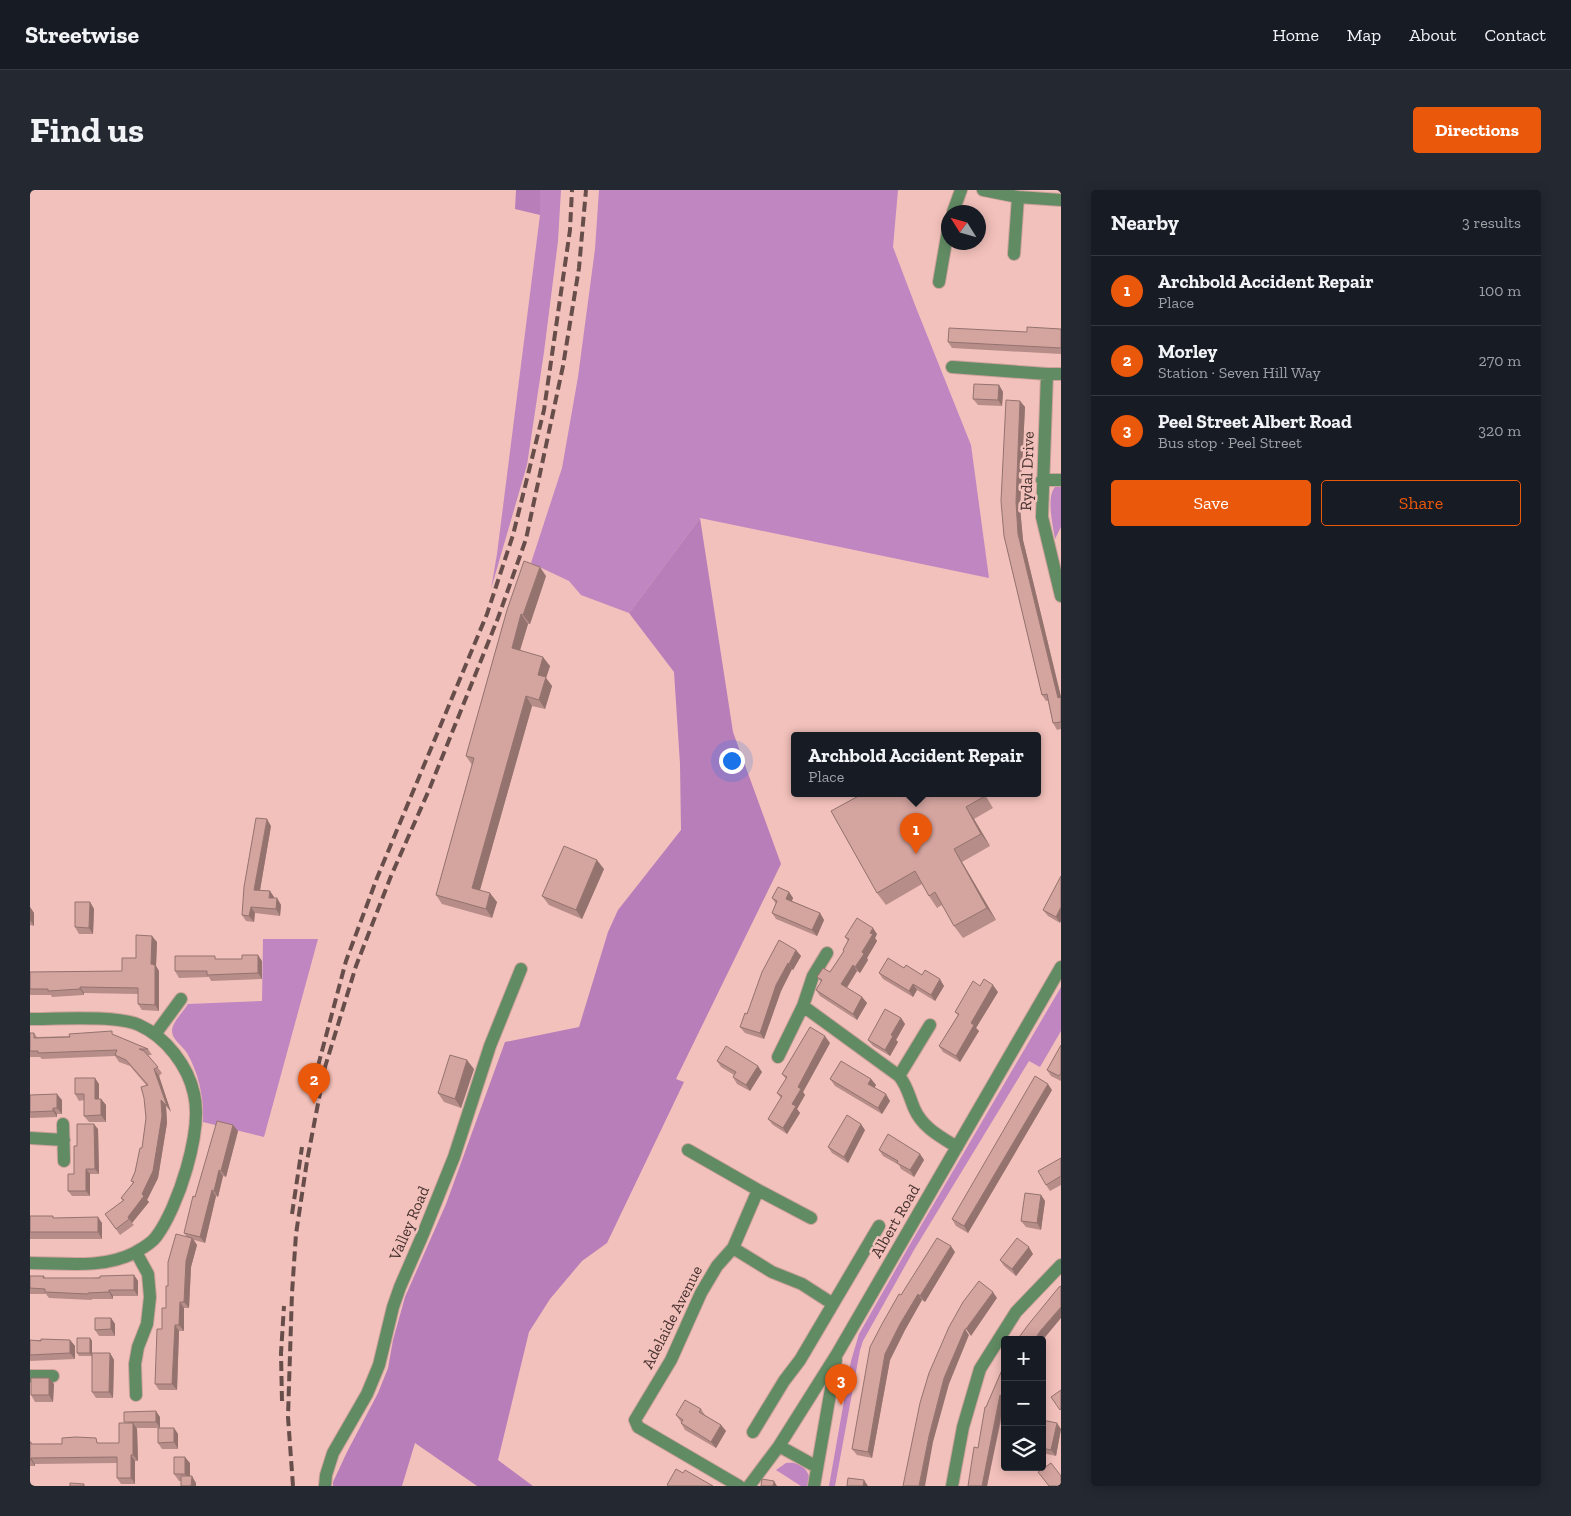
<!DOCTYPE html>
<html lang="en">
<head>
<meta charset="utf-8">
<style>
  :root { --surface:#171b24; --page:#242831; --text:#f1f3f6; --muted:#9ea1a6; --line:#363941; --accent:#ea580c }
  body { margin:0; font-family:"Zilla Slab",serif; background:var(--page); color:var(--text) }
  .controls { position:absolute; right:15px; bottom:15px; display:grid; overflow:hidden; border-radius:5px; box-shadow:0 2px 12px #0003 }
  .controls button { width:45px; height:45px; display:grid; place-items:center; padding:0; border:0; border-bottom:1px solid var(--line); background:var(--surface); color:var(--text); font:25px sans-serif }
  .compass { position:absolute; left:911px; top:15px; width:45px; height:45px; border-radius:50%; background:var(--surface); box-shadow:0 2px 12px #0003; rotate:307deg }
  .you { position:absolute; left:701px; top:570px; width:18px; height:18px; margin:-12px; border:4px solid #fff; border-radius:50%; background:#1a73e8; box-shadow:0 0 0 8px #1a73e833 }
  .badge { display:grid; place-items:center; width:32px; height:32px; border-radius:50%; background:var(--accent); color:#fff; font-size:16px; font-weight:700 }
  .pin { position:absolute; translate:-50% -41px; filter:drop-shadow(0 1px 2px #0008) }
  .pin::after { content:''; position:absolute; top:26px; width:18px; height:15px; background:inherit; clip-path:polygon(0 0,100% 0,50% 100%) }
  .popup { position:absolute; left:761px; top:542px; width:250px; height:65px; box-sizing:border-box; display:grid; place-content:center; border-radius:5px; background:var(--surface); filter:drop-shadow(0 1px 4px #0005); font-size:16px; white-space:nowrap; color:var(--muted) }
  .popup b { font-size:19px; color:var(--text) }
  .popup::after { content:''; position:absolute; left:50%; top:100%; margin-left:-10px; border:10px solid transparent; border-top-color:var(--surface) }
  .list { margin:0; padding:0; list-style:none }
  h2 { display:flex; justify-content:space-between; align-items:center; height:65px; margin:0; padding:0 20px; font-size:21px }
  h2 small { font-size:16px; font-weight:400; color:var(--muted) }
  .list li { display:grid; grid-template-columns:32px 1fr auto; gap:15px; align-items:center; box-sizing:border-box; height:70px; padding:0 20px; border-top:1px solid var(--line) }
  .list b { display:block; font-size:19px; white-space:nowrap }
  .list p { margin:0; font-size:16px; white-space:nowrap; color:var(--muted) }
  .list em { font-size:16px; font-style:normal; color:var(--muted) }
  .actions { display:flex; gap:10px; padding:15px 20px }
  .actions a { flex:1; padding:11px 0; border:1px solid var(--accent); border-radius:5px; text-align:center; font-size:18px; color:var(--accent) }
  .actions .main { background:var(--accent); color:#fff }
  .icon { flex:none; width:28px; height:28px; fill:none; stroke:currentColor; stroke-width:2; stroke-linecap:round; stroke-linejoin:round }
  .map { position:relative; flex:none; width:1031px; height:1296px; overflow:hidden; border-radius:5px }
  header { display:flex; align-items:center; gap:30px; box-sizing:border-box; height:70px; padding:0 25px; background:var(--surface); border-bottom:1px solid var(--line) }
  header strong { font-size:24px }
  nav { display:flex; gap:28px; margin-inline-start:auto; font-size:18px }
  .intro { display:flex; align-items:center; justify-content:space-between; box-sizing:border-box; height:120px; padding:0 30px }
  h1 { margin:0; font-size:35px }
  .button { padding:12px 22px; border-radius:5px; background:var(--accent); color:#fff; font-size:18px; font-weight:700 }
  main { display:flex; gap:30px; padding:0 30px }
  aside { flex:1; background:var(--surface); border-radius:5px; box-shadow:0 2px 12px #0003 }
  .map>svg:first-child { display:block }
  .green { fill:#bf86c1 }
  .forest { fill:#b87eba }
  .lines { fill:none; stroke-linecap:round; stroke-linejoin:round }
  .minor-casing { stroke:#cda19c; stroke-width:14 }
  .minor { stroke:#618b63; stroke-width:12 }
  .rail { stroke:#684e4b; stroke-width:4; stroke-dasharray:10 5; stroke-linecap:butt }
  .wall { fill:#b68d89 }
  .shaded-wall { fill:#94736f }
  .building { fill:#d4a49f; stroke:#94736f }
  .labels { text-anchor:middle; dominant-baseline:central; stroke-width:5; stroke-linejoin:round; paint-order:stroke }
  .street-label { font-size:16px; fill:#45312f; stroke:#f3c1bb }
</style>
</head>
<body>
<header>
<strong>Streetwise</strong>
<nav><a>Home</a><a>Map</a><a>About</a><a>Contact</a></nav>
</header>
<div class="intro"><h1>Find us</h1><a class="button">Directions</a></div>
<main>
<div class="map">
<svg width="1031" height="1296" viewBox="0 0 1031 1296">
  <rect width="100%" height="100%" fill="#f3c1bb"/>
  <path class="green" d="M510,0H531L528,51L514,162L497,275L461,399L467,364L510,25Z
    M569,0H868L863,57L885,115L941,255L959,388L670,328L599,423L551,405L539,391L501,373L532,278L548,187L565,59Z
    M1031,296V337L1025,349C1023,336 1016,307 1025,297Z
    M233,749H288L234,947L173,932C174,908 169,884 157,863C153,856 142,850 142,841C142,832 154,821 158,814L232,811Z
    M1031,797V841L1010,877L999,871L884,1060L833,1151L830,1160L805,1296H799L821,1171L829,1144L879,1056Z
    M756,1273C772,1271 780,1281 781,1296H771L746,1280Z"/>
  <path class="forest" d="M486,0H510V25L485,19Z
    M670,328L703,542L751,674L646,889L654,892L577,1053L552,1071L520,1109L499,1142L468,1270L503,1296H447L385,1253L372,1296H303V1292L317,1262L348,1203L358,1178L363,1150L375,1107L416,1014L475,852L549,837L578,742L588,720L651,640L650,574L644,482L599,423Z"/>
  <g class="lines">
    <g class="minor-casing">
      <path id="minor" d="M953,0L988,7L1031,10
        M923,22L931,0
        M984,64L988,7
        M909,92L918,40
        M922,177L1017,184H1031
        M1017,184L1012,327L1031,406
        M1012,290H1031
        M797,763L783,786L773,816L869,886C877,895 879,906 884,918C892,937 909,946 927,957
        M0,829C27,829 87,825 109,835C136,847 158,876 164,904C173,941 148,1018 126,1047C121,1054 111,1059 104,1063C73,1079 34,1073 0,1073
        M126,843L151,809
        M748,867L773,816
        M869,886L900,835
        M33,934L34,971
        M0,948L34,950
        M658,960L728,1000L703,1058L687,1076L671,1103L641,1170L605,1230L608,1237L709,1296
        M728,1000L781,1028
        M703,1058L742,1082L772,1094L803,1114L849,1036
        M106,1062L118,1084L120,1107L117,1134L108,1157L105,1174L106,1205
        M0,1186H23
        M723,1242L754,1191L770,1170L803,1114
        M749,1256L787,1277
        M295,1296L296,1285L303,1263L337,1204L349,1175L363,1117L370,1097L393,1044L424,967L460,856L491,779
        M719,1296L749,1256L807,1164L1031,777
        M784,1296L806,1170
        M922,1296L933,1237L950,1179L986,1122L1031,1075"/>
    </g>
    <use href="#minor" class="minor"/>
    <path class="rail" d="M288,876L316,771L347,688L457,424L483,345L514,220L540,40L542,0
      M262,1024L272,957
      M252,1211L251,1163L254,1116
      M263,1296L258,1227L259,1195L262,1103L266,1044L277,971L295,877L326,776L361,686L399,600L468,428L496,349L533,176L549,78L556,0"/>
  </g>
  <path class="wall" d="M1031,139V164L922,158L918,152L997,142Z
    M969,195L973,202L972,216L948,215L943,209Z
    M990,211L995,217L990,318L993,350L1031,507V539L1027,540L1023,533L1018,511H1016L1012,505L974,346Z
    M516,386L500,434H498L490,460L520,476L516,488L522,496L515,519L502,516L450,700L467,712L462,728L412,714L406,705L442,575L436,566L477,420Z
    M954,603L963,618L944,629L960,656L932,672L966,730L933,748L924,736L912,715L907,718L899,706L892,694L856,715L847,703L801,621Z
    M241,636L230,700L240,701L244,707V708H247L251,715L250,726L225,723L224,732L216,731L212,725Z
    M574,679L552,729L519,715L512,706Z
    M1031,686L1030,733L1018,726L1013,720Z
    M759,702L763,708L762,711L790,723L794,730L787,746L746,729L742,723L746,714L742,708Z
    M60,712L64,719L63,744H49L45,737Z
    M0,717L4,723V736L0,735Z
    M847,744L845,748L847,751L837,768L838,770L830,783L827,781L817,798L832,807L837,813L827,830L790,806L786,800L791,792L787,787L800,782L814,761L813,760L818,751L815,747Z
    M127,752L126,776L129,781V821L112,820L108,814V804L54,803V805L22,807L21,805H0V782L92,781Z
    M766,760L771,766L763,780L762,779L751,801L734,849L715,843L710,837L717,824Z
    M187,769L232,771V789L181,791L179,787L149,788L145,781Z
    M874,778L892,785L914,796L905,811L887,800L883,807L853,789L849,783Z
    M950,796L968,802L946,838L949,841L930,872L913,862L909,856L928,825L925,822Z
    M871,828L875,834L866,850L868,852L860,866L843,856L838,850Z
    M0,843H4L7,847L84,845L118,859L122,865H118L132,883L129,886L141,922L136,916L137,933L128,988L117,1010L119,1012L102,1033L104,1035L90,1045L75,1024L93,1011L91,1008L103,993L101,991L105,982L112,958L116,928L117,896L100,876L89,872L85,866L12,869L10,867H0Z
    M800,853L773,902L775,905L767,919L770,923L757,944L743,935L738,929L751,908L747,903L756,889L752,884Z
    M1031,855V891L1021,886L1017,880Z
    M687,871L732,882L720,901L707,894L703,887L704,885L691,877Z
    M444,879L431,918L414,912L408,903Z
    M800,889H841L846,895L844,898L860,911L852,924L805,896Z
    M69,894V909H71L76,915V932H59L54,926V910L49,911L45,904Z
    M1022,900L938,1043L926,1036L922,1029Z
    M0,905L32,910V924H27V927L0,928Z
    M203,935L208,941L196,987L193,986L188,1007L186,1006L175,1053L164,1050L167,1055L161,1077L159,1118H154V1141H149L147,1200H129L125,1194L132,1139L136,1118L138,1096L157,1047L154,1043L165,1007Z
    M68,939L69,984H60V1006H42L38,1001L44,984L47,956Z
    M835,940L818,973L802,963L798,957Z
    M849,960L890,964L894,970L884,987L871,979L869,975L853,966Z
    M1031,968V995L1020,1001L1016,995Z
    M1011,1005L1015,1011L1011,1040L996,1037L991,1031Z
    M0,1026L25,1028L72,1033V1049H0Z
    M925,1062L895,1112L892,1110L875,1140L860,1170L842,1268L827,1265L822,1259L871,1105Z
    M1003,1064L986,1086L974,1076L970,1070Z
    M104,1085L108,1091V1106H83V1109H62V1110L19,1108L16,1104H0V1086H14L15,1088H61Z
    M81,1128L85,1134V1146H69L65,1140Z
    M60,1148L62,1151V1163H80L84,1170L83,1208H66L62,1202V1166H49L47,1163Z
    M0,1150H40L45,1156V1169L0,1171Z
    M975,1173V1212L957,1296H938L948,1258L956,1217Z
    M19,1188L24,1194L23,1212H5L1,1205Z
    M671,1219L675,1225L691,1235L696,1241L686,1258L655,1240L651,1233V1232L646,1225Z
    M130,1227V1238H144L148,1244V1259H132L128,1253V1238H107L108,1271H105V1294H91L87,1288V1273L5,1274V1276H0V1252L2,1254L89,1253L95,1233Z
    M1012,1230L1031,1239L1026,1266L1012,1263Z
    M160,1273V1286L166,1293V1296H151V1291H149L144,1284Z"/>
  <path class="shaded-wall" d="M969,195L973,202L972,216L968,210Z
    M990,211L995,217L990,318L993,350L1031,507L1028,508L988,344L986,312Z
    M510,377L516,386L500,434L493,425Z
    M491,424L498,434L488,467L482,458Z
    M513,467L520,476L516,488L522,496L515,519L509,510L508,485Z
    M496,506L502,516L448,707L442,698Z
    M936,617L944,629L960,656L951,644Z
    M237,629L241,636L229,706L224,700Z
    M924,659L932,672L966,730L957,718Z
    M567,670L574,679L552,729L546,720Z
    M240,701L244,707L243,714L239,708Z
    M759,702L763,708L760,715L756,709Z
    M460,703L467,712L462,728L456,719Z
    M247,708L251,715L250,726L246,719Z
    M60,712L64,719L63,744L59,738Z
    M0,717L4,723V736L0,730Z
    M221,717L225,723L224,732L219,726Z
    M1031,717V731L1030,733L1026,727Z
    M790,723L794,730L787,746L782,740Z
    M843,738L847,744L845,748L847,751L837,768L838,770L830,783L825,777L840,743Z
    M122,746L127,752L126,776L129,781V821L125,815L121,774Z
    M766,760L771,766L763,780L759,774Z
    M228,765L232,771V789L228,783Z
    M758,773L762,779L751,801L734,849L730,843L746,795Z
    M823,775L827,781L815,800L811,794Z
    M910,789L914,796L905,811L901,805Z
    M883,794L887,800L883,807L879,801Z
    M963,795L968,802L946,838L949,841L930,872L926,866L941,833Z
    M50,797L54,803V805L50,799Z
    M832,807L837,813L827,830L823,824Z
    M871,828L875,834L866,850L868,852L860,866L855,860L861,845Z
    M795,846L800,853L773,902L775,905L767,919L770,923L757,944L753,938L768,897Z
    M437,870L444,879L431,918L425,909Z
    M728,876L732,882L720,901L716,895Z
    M124,879L129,886L141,922L137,916Z
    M65,888L69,894V915L65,909Z
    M841,889L846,895L843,900L838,894Z
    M1018,894L1022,900L938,1043L934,1036Z
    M27,904L32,910V924L27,918Z
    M856,904L860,911L852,924L848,918Z
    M71,909L76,915V932L71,925Z
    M131,910L136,916L137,933L128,988L117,1010L119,1012L102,1033L98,1027L112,1004Z
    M23,918L27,924V927L23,921Z
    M64,934L68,939L69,984L65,979Z
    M831,934L835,940L818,973L814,967Z
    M203,935L208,941L196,987L191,981Z
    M890,964L894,970L884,987L880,980Z
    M56,979L60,984V1006L56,1001Z
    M189,980L193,986L188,1007L184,1001Z
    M182,1000L186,1006L175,1053L170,1047Z
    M1011,1005L1015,1011L1011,1040L1007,1033Z
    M68,1027L72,1033V1049L68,1042Z
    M162,1048L167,1055L161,1077L159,1118L154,1112L156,1071Z
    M921,1056L925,1062L895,1112L890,1106Z
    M999,1057L1003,1064L986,1086L982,1079Z
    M104,1085L108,1091V1106L104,1100Z
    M79,1100L83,1106V1109L79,1102Z
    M963,1102L967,1108L941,1146L936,1139Z
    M888,1104L892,1110L875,1140L860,1170L842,1268L838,1262L855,1164L870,1134Z
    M150,1112L154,1118V1141L149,1135Z
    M1031,1117V1128L1012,1151V1150H1004L1011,1140Z
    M81,1128L85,1134V1146L81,1139Z
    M145,1135L149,1141L147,1200L142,1194Z
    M935,1139L939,1145L919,1194L903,1252L895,1296H889L899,1246L914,1188Z
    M60,1148L62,1151V1166L60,1163Z
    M40,1150L45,1156V1169L40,1163Z
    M80,1163L84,1170L83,1208L79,1202Z
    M19,1188L24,1194L23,1212L19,1205Z
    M970,1205L974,1211L957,1296H952Z
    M126,1221L130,1227V1238L126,1232Z
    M103,1233L107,1239L108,1271L103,1265Z
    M1027,1233L1031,1239L1026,1266L1021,1260Z
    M691,1235L696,1241L686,1258L681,1252Z
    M144,1238L148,1244V1259L144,1252Z
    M101,1265L105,1271V1294L101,1288Z
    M155,1267L160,1273V1291L155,1284Z
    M1,1268L5,1274V1276L1,1270Z
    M162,1286L166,1293V1296H161Z
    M834,1290L838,1296H833Z
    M744,1291L747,1296H743Z"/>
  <path class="building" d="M997,137L1031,139V158L918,152L919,138L997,142Z
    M944,194L969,195L968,210L943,209Z
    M976,210L990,211L986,312L988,344L1028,508L1031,507V532L1023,533L1017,504L1012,505L974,346L971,311Z
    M494,371L510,377L493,425L491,424L482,458L513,467L508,485L516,487L509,510L496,506L442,698L460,703L456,719L406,705L444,568L436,566L477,420Z
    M834,603H953L955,606L936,617L951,644L924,659L957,718L924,736L905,702L899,706L885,681L847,703L801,621Z
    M226,628L237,629L224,700L240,701L239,708H247L246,719L221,717L219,726L212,725L214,697Z
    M534,656L567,670L546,720L512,706Z
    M1031,686V717L1026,727L1013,720Z
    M748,697L759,702L756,709L790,723L782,740L742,723L747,711L742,708Z
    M45,712H60L59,738L45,737Z
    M827,728L843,738L840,743L843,744L832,762L834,764L825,777L823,775L811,794L832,807L823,824L786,800L792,790L787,787L793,778L800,782L814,761L813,760L819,749L815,747Z
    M106,745L122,746L121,774L125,775V815L108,814V798L50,797V799L18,801V799H0V782L92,781V768H106Z
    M749,750L766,760L759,774L758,773L746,795L730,843L710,837L715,823L717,824L732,782Z
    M212,765H228V783L177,785V781H145V766H185V769H212Z
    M858,768L874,778L876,775L892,785L895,780L910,789L901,805L883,794L879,801L849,783Z
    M954,789L963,795L941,833L944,835L926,866L909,856L929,824L925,822L943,791L950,796Z
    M855,819L871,828L861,845L863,846L855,860L838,850Z
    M780,837L795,846L768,897L771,899L762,914L766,916L753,938L738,929L752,906L747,903L757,887L752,884Z
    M82,841V844L118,859H109L114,861L128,877L124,879L137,916L131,910L132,926L123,981L112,1004L114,1006L98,1027L99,1029L86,1039L75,1024L94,1010L91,1008L104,992L101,991L105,982L110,958H112L116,928L114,908L111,897L118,895L96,870L85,865L87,860L8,863V861H0V843H4V848L40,847L39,844Z
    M1031,855V883L1029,886L1017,880Z
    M696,856L728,876L716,895L703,887L706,882L687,871Z
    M420,865L437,870L425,909L408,903Z
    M811,871L841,889L838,894L856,904L848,918L800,889Z
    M1005,886L1018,894L934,1036L922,1029Z
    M45,888H65V909H71V925L54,926V904H45Z
    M27,904V918H23V921L0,922V905Z
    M817,925L831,934L814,967L798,957Z
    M187,931L203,935L191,981L189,980L184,1001L182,1000L170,1047L154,1043L163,1006L165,1007L167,1000Z
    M47,934H64L65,979H56V1001H38V984H44V956H47Z
    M858,944L890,964L880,980L867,973L868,971L849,960Z
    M1031,968V986L1016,995L1008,981Z
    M995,1003L1011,1005L1007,1033L991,1031Z
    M0,1026H23V1028L68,1027V1042H0Z
    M146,1044L162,1048L156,1071L154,1112H150L149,1135H145L142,1194H125L127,1139H132V1118H136V1096H138V1072Z
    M907,1048L921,1056L890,1106L888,1104L870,1134L855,1164L838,1262L822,1259L840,1157L852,1134L869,1104L871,1105Z
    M987,1048L999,1057L982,1079L970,1070Z
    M104,1085V1100H79V1102L58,1103V1104L15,1102V1099L0,1098V1086H14L13,1088H70V1086Z
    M949,1091L963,1102L936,1139H935L914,1188L899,1246L889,1296H873L890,1213L899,1183L919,1137L933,1112Z
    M1031,1096V1117L1011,1140L1004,1150H987L998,1135L1029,1097Z
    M65,1128H81V1139L65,1140Z
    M47,1148H60V1163H47Z
    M11,1149L40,1150V1163L0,1165V1150L11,1151Z
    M62,1163H80L79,1202H62Z
    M975,1173V1206L974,1207L970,1205L952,1296H938L944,1257L948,1258L955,1217H956Z
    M1,1188H19V1205H1Z
    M1031,1200V1219L1030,1220L1021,1207Z
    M655,1210L671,1219L669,1222L691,1235L681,1252L651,1233L653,1230L646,1225Z
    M126,1221V1232H94V1222Z
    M1012,1230L1027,1233L1021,1260L1012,1258Z
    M89,1233H103V1265H101V1288H87V1267L1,1268V1270H0V1252H1V1254H32V1248L46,1247L66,1248L67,1253H89Z
    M128,1238H144V1252L128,1253Z
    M144,1267H155V1284H144Z
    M1021,1273L1031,1286V1296H1019L1008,1282Z
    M646,1279L653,1283L655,1280L683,1296H639L637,1295Z
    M151,1286H162L161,1296H151Z
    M818,1288L834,1290L833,1296H817Z
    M732,1289L744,1291L743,1296H731Z
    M40,1293L54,1294V1296H40Z"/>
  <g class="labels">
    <g class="street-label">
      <text transform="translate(997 281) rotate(-88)">Rydal Drive</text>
      <text transform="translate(865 1031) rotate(-60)">Albert Road</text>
      <text transform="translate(379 1033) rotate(-67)">Valley Road</text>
      <text transform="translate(642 1127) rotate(-63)">Adelaide Avenue</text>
    </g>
  </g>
</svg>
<div class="controls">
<button>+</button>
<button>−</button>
<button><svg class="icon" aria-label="layers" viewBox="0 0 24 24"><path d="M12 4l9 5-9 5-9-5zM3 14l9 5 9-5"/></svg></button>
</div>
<svg class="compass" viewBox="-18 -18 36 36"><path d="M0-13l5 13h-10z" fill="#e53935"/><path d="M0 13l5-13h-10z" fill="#9ea1a6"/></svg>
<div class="you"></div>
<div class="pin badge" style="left:886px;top:664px">1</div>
<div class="popup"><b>Archbold Accident Repair</b>Place</div>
<div class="pin badge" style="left:284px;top:914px">2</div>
<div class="pin badge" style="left:811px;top:1215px">3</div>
</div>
<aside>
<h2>Nearby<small>3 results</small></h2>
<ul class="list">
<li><span class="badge">1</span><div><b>Archbold Accident Repair</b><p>Place</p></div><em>100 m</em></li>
<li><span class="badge">2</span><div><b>Morley</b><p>Station · Seven Hill Way</p></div><em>270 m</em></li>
<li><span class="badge">3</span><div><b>Peel Street Albert Road</b><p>Bus stop · Peel Street</p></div><em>320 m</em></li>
</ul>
<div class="actions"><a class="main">Save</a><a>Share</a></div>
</aside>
</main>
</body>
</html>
